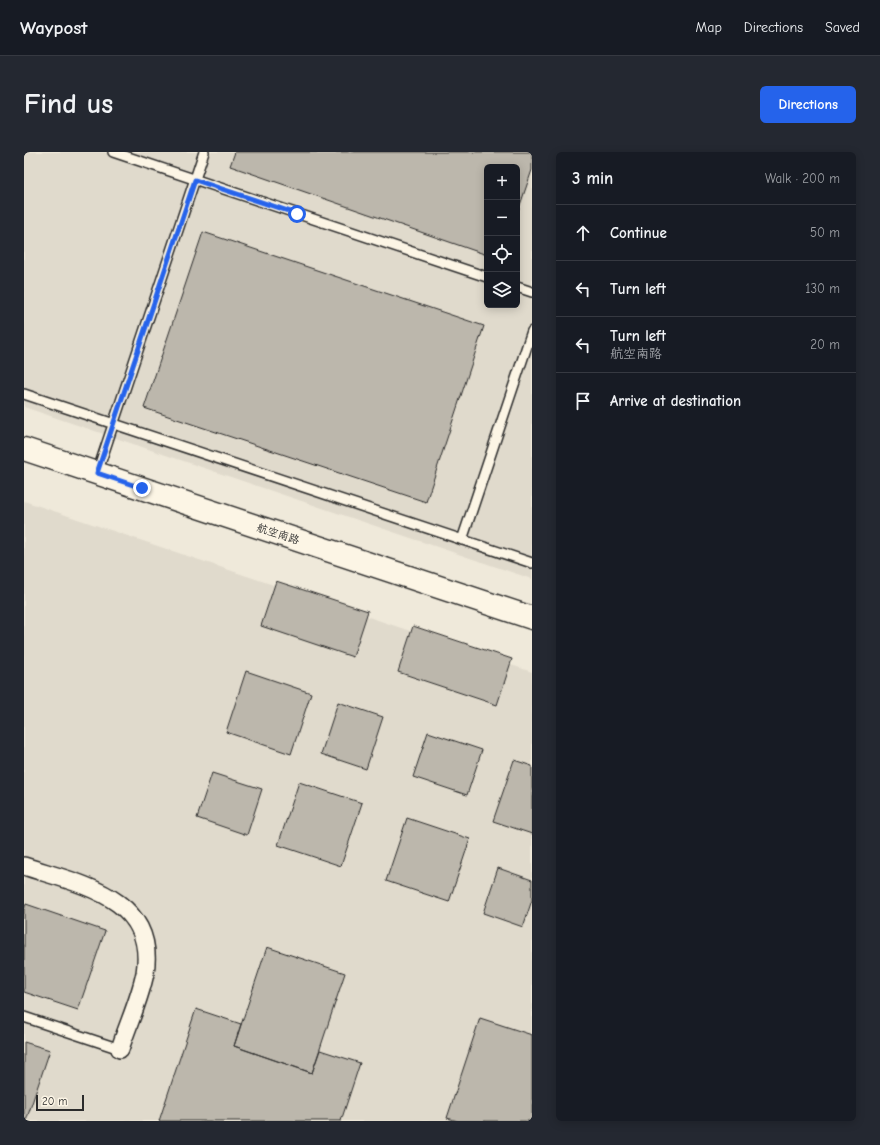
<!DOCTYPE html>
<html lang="en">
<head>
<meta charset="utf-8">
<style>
  :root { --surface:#171b24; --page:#242831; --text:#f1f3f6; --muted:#9ea1a6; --line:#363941; --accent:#2563eb }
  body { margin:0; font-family:"Comic Neue","LXGW WenKai TC",sans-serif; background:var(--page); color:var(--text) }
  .controls { position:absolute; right:12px; top:12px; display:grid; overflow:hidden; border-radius:6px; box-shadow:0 2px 10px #0003 }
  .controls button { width:36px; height:36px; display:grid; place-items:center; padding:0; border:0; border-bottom:1px solid var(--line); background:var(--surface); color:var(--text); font:20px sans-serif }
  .scale { position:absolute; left:12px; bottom:10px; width:48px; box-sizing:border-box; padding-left:4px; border:2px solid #2b2b2b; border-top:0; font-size:11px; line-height:14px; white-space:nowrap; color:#2b2b2b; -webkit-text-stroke:3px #fcf5e5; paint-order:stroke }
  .stop { position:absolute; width:12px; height:12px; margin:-9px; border:3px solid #2563eb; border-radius:50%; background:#fff }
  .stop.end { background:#2563eb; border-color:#fff; box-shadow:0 1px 4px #0008 }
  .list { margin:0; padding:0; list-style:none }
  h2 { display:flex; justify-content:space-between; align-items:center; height:52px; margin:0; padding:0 16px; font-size:17px }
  h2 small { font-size:13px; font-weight:400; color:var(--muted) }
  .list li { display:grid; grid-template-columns:26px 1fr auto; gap:12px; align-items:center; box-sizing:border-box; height:56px; padding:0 16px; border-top:1px solid var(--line) }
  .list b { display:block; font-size:15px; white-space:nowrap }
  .list p { margin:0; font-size:13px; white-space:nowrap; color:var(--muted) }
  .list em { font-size:13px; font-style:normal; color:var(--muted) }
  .icon { flex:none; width:22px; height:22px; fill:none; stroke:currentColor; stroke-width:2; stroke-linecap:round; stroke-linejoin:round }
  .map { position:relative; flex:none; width:508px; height:969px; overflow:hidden; border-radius:6px }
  header { display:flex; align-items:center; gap:24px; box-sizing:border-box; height:56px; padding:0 20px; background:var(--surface); border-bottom:1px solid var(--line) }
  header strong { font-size:19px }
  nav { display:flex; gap:22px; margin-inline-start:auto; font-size:14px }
  .intro { display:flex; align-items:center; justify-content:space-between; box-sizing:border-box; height:96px; padding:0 24px }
  h1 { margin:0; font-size:28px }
  .button { padding:10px 18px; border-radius:6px; background:var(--accent); color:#fff; font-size:14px; font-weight:700 }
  main { display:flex; gap:24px; padding:0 24px }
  aside { flex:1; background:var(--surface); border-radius:6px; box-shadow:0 2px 10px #0003 }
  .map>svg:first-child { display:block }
  .built { fill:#e0dacc; fill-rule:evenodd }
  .building { fill:#bcb7ac; stroke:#2b2b2b }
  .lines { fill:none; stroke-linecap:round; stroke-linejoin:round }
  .service-casing { stroke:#2b2b2b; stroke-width:12 }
  .minor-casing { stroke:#2b2b2b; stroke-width:20 }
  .tertiary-casing { stroke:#2b2b2b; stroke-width:25 }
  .service { stroke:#fcf5e5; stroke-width:9 }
  .minor { stroke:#fcf5e5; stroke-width:17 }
  .tertiary { stroke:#fcf5e5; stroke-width:22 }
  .route { stroke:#2563eb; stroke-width:5 }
  .labels { text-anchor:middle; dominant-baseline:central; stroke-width:3; stroke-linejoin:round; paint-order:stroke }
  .street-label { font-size:11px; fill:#2b2b2b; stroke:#fcf5e5 }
</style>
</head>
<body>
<header>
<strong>Waypost</strong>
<nav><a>Map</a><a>Directions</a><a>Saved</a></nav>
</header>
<div class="intro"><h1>Find us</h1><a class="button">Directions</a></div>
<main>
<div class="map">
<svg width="508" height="969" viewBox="0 0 508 969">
  <rect width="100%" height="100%" fill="#efe9da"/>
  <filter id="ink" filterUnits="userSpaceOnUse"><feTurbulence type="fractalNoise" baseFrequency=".025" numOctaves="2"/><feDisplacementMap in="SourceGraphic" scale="8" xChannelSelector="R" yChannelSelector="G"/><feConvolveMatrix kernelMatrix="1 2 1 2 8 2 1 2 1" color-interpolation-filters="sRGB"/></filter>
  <g filter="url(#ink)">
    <path class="built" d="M0,0H508V427L0,255ZM463,15H493V153H463Z
      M0,349L508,520V969H0Z"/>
    <path class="building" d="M211,0H508V18L493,62V15H463V103L206,14Z
      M179,80L460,174L402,350L120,256Z
      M252,429L344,459L329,505L237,474Z
      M389,474L488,507L473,553L374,520Z
      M222,519L287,541L267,602L202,580Z
      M314,550L359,565L342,617L297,602Z
      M404,580L458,598L443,643L389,625Z
      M490,608L508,614V682L469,669Z
      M188,621L238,637L223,683L173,666Z
      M275,630L338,651L317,714L254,693Z
      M383,666L446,687L425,750L362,729Z
      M474,716L508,728V748L499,775L459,761Z
      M2,752L81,779L54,858L0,840V758Z
      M243,795L321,821L288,921L210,894Z
      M172,857L217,872L210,894L288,921L296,898L336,911L317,969H135Z
      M456,866L508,883V969H434L423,966Z
      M0,890L26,898L2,969H0Z"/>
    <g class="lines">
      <g class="service-casing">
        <path id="service" d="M89,0L463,125
          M493,135L508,140
          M0,242L508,411
          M73,321L180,0
          M438,388L508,179
          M0,865L96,897"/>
      </g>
      <g class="minor-casing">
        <path id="minor" d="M0,714C54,732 133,744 121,821C116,847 104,872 96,897"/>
      </g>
      <g class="tertiary-casing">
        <path id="tertiary" d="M0,297L508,466"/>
      </g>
      <use href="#service" class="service"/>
      <use href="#minor" class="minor"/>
      <use href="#tertiary" class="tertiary"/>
    </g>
  </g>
  <g class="lines" filter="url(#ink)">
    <path class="route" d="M118,336L73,321L171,28L273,62"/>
  </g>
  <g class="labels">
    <g class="street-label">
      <text transform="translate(254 382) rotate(18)">航空南路</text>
    </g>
  </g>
</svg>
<div class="controls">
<button>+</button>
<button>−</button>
<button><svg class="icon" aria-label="locate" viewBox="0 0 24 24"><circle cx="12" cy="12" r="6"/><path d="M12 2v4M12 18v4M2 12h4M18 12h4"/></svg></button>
<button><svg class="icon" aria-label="layers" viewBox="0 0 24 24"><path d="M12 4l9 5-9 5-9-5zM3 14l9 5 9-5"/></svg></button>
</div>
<div class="scale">20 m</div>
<div class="stop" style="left:273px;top:62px"></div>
<div class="stop end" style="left:118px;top:336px"></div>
</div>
<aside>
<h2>3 min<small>Walk · 200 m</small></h2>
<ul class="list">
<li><svg class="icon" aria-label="ahead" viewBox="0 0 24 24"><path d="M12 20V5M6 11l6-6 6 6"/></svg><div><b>Continue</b></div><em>50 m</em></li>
<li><svg class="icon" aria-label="left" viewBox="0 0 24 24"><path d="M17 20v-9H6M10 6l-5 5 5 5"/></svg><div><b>Turn left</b></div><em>130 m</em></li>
<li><svg class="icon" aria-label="left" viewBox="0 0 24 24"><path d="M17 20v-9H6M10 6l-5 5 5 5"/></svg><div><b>Turn left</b><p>航空南路</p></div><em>20 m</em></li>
<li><svg class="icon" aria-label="arrive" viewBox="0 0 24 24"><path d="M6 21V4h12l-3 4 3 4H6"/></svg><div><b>Arrive at destination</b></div></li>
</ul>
</aside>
</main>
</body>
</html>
